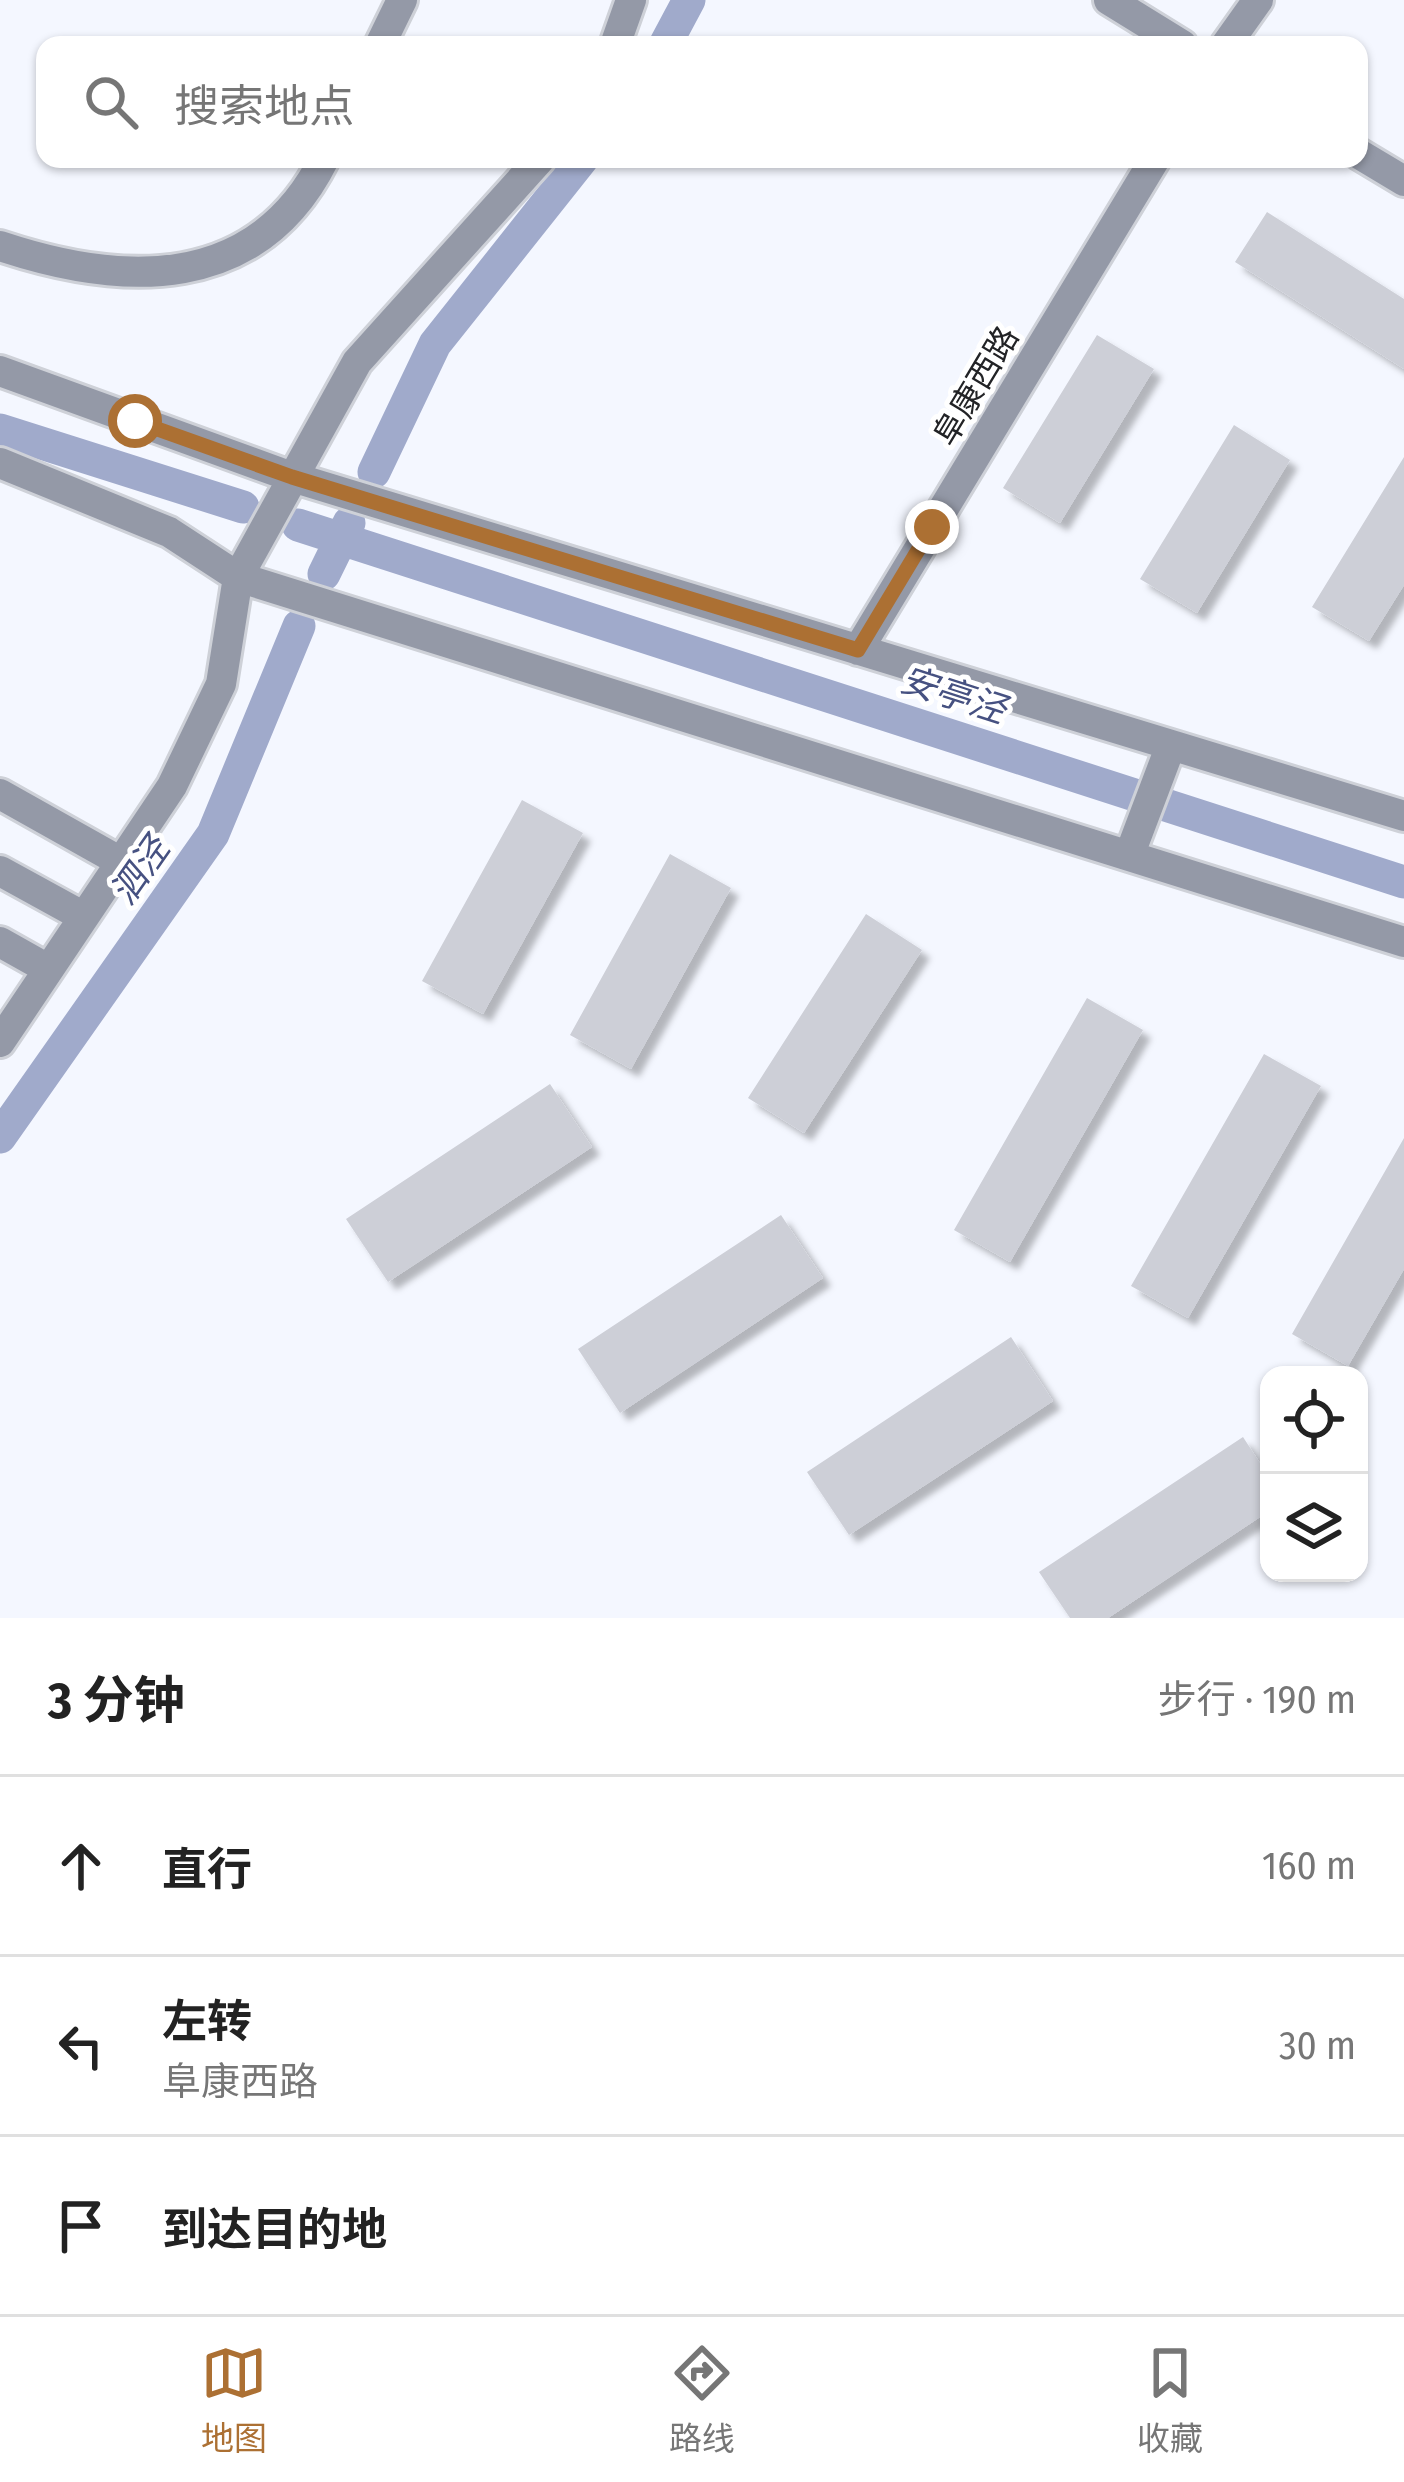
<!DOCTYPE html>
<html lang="zh">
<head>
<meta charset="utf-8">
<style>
  :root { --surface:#fff; --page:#f2f2f2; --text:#222; --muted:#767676; --line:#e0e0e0; --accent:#ac7033 }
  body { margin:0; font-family:"Fira Sans Condensed","Noto Sans SC",sans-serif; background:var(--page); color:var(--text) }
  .controls { position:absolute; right:36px; bottom:36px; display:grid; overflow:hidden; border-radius:24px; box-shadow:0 3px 9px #0004 }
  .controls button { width:108px; height:108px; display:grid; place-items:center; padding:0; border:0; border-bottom:3px solid var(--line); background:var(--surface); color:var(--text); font:60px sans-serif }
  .stop { position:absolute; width:36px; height:36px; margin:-27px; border:9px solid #ac7033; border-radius:50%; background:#fff }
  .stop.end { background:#ac7033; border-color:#fff; box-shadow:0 3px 12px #0008 }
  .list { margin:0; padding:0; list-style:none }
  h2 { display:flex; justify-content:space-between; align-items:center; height:156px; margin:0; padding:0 48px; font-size:51px }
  h2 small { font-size:39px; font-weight:400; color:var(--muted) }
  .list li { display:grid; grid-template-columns:78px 1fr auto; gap:36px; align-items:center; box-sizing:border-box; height:180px; padding:0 48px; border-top:3px solid var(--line) }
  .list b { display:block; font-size:45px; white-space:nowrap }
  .list p { margin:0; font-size:39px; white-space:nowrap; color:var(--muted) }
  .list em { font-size:39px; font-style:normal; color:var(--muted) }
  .icon { flex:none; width:66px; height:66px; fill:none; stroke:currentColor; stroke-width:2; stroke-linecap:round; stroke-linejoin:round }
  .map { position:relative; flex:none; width:1404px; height:1618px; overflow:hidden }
  .search { position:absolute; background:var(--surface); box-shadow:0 3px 9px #0004; left:36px; right:36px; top:36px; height:132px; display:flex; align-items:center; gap:30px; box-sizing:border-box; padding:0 42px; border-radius:24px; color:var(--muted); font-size:45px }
  .sheet { height:696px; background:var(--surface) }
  nav { display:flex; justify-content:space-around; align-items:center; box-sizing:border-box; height:168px; border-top:3px solid var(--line); background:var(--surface); font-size:33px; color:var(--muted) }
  nav a { display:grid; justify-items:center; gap:6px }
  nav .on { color:var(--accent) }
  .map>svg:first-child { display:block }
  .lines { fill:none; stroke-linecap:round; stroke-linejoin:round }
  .canal { stroke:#a0aacb; stroke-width:33 }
  .building { fill:#cdcfd7; filter:url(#shadow) }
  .minor-casing { stroke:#ced1d8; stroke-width:36 }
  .minor { stroke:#9499a7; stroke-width:30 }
  .route { stroke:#ac7033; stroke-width:15 }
  .labels { text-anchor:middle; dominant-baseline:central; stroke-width:10; stroke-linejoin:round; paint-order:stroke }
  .street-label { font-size:33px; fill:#222326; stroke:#fff }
  .water-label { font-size:36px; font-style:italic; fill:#465181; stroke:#fff }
</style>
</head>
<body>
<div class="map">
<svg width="1404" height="1618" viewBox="0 0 1404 1618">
  <defs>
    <filter id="shadow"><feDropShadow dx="8" dy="8" stdDeviation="3" flood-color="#0004"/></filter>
  </defs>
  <rect width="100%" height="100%" fill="#f4f7ff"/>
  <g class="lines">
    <path class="canal" d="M665,45L689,0
      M0,430L243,507
      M374,472L435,344L582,159
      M298,525L1404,882
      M324,574L349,523
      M0,1137L213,834L299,626"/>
  </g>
  <path class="building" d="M1267,212L1404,299V369L1235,262Z
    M1097,335L1154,369L1060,523L1003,488Z
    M1234,425L1290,460L1197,613L1140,579Z
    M1404,457V585L1369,641L1312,607Z
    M522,800L583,833L483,1014L422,981Z
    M670,854L731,888L631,1069L570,1035Z
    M866,914L922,950L804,1133L748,1098Z
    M1087,998L1143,1030L1010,1262L954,1230Z
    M1264,1054L1321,1086L1188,1318L1131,1286Z
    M550,1084L592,1147L388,1282L346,1219Z
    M1404,1138V1269L1348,1366L1292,1334Z
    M781,1215L823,1278L620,1413L578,1349Z
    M1011,1337L1053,1401L849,1535L807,1472Z
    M1243,1437L1269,1477V1511L1108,1618H1070L1039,1572Z"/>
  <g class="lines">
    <g class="minor-casing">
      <path id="minor" d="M1109,0L1182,45
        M380,45L402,0
        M615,45L631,0
        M1226,45L1258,0
        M1359,154L1404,181
        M0,246C123,287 257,293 324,159
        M0,371L292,477L1404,816
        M0,463L169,532L238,577L1404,942
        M858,650L1155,159
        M0,794L121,862L172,786L221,684L238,577L357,362L540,159
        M1129,856L1171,745
        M0,871L84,917
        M0,942L48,969
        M0,1042L121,862"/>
    </g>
    <use href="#minor" class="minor"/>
  </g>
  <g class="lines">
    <path class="route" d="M135,421L292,477L858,650L932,527"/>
  </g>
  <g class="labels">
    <g class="street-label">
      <text transform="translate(976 386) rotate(-59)">阜康西路</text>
    </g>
    <g class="water-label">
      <text transform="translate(953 695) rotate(18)">安亭泾</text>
      <text transform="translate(140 871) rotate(-55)">泗泾</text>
    </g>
  </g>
</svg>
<div class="controls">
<button><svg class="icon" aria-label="locate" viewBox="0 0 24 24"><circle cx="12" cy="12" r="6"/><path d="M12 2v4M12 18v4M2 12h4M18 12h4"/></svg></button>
<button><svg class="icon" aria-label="layers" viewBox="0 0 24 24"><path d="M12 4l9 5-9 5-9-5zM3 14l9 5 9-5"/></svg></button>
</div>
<div class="stop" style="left:135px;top:421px"></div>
<div class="stop end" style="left:932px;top:527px"></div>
<div class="search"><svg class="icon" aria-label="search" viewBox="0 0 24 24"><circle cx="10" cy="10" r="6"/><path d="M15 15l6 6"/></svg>搜索地点</div>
</div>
<section class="sheet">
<h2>3 分钟<small>步行 · 190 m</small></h2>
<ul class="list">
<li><svg class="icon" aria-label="ahead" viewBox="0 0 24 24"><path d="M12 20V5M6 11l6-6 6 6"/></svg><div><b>直行</b></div><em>160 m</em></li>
<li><svg class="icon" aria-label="left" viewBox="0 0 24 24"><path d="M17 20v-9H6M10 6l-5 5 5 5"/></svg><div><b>左转</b><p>阜康西路</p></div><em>30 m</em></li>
<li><svg class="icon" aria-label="arrive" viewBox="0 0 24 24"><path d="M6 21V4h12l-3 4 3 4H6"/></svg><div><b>到达目的地</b></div></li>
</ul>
</section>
<nav>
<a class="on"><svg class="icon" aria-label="map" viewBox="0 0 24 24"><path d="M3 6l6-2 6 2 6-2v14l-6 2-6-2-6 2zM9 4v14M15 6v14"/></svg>地图</a>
<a><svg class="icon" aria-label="directions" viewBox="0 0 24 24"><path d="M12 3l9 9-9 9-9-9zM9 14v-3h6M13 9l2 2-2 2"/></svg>路线</a>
<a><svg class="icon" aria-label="saved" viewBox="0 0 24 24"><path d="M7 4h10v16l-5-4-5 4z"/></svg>收藏</a>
</nav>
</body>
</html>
